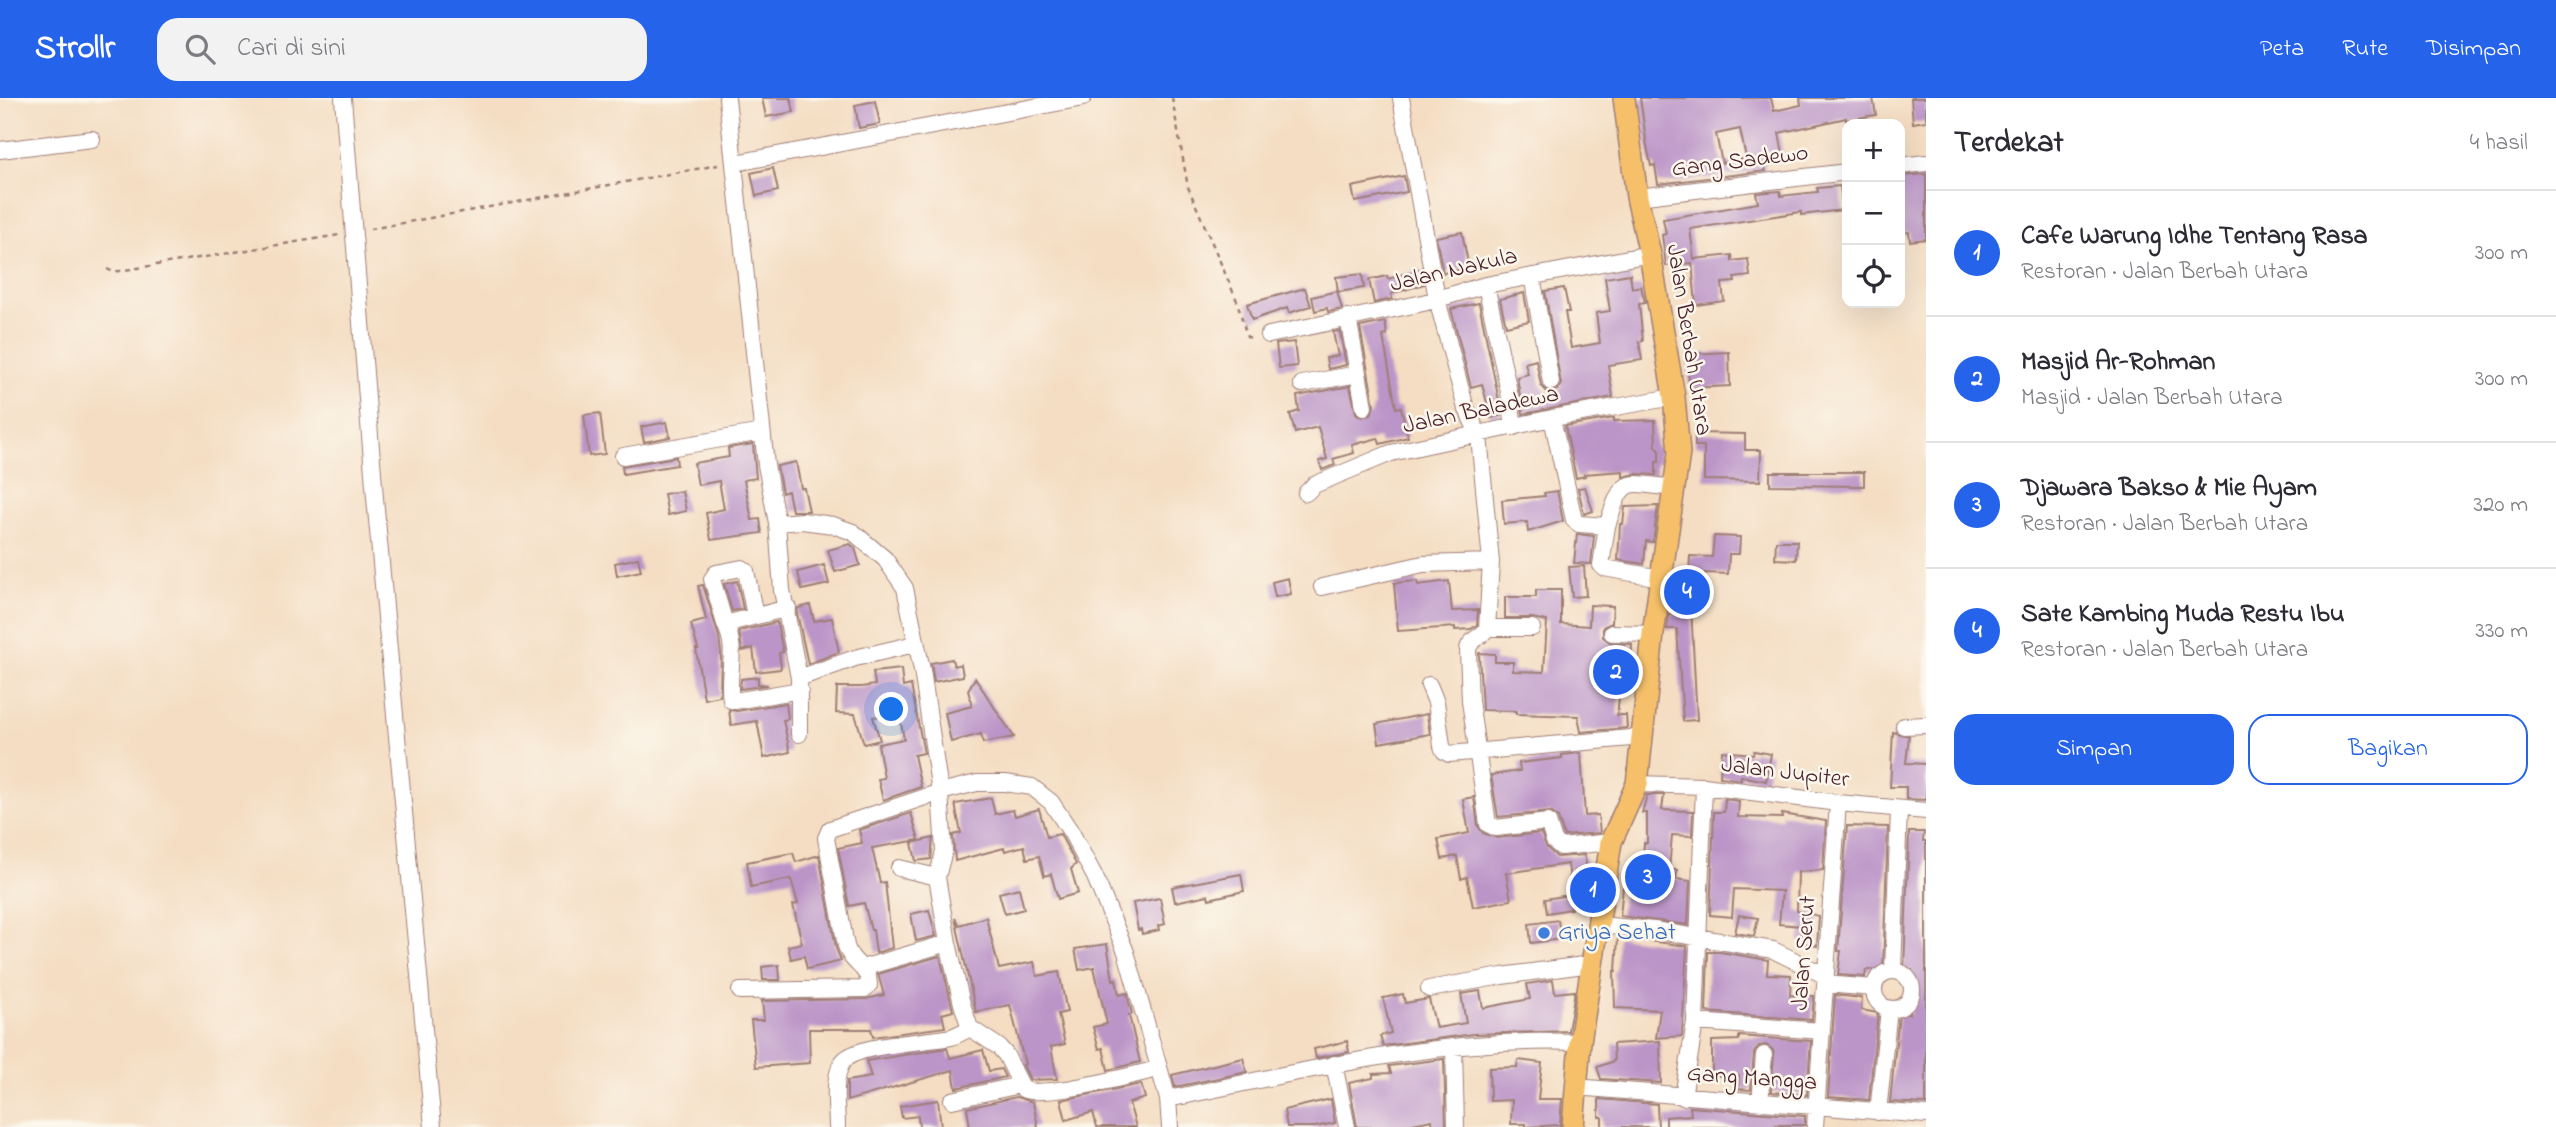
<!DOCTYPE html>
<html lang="id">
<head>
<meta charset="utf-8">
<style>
  :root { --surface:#fff; --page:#f2f2f3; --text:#2b2b33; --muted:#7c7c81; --line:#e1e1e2; --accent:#2563eb }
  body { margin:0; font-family:"Indie Flower",sans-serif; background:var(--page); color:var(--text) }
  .controls { position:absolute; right:21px; top:21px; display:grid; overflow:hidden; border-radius:14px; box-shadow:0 7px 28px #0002 }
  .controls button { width:63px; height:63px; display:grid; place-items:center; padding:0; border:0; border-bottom:2px solid var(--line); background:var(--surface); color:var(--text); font:35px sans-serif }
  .you { position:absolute; left:892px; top:612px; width:24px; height:24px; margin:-18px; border:5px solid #fff; border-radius:50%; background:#1a73e8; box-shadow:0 0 0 10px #1a73e833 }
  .badge { display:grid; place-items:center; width:46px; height:46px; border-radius:50%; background:var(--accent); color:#fff; font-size:23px; font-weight:700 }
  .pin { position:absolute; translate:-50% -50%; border:4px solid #fff; box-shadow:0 2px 7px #0006 }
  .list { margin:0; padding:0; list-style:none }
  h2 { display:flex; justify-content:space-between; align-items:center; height:91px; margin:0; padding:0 28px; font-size:30px }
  h2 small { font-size:23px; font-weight:400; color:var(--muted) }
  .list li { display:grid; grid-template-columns:46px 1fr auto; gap:21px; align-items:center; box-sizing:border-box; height:126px; padding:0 28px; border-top:2px solid var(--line) }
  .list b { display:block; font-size:26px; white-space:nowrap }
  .list p { margin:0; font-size:23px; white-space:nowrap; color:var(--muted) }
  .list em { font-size:23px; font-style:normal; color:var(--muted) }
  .actions { display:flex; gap:14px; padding:21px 28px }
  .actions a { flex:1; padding:16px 0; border:2px solid var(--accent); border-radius:21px; text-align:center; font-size:24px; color:var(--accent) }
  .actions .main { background:var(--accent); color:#fff }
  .icon { flex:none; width:38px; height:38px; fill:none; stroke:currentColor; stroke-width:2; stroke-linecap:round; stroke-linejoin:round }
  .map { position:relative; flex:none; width:1926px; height:1029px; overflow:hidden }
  header { display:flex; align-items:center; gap:42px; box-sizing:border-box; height:98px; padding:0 35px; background:var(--accent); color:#fff }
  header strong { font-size:33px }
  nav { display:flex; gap:38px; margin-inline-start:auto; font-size:24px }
  .search { width:490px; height:63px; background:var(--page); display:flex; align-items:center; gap:18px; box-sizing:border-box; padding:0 24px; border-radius:21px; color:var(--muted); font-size:26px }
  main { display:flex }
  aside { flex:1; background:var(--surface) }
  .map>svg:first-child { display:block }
  .building { fill:#bc95c8; fill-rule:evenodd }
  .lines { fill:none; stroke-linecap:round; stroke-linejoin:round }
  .minor-casing { stroke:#9f7e76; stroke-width:18 }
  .major-casing { stroke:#9f7e76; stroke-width:24 }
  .path { stroke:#9f7e76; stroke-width:2.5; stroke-dasharray:5 5; stroke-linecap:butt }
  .minor { stroke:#fff; stroke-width:16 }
  .major { stroke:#f6c06b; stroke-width:21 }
  .shop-dot { fill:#3f7fe0; stroke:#fbf7ec; stroke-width:2.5 }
  .labels { text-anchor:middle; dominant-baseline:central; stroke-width:5; stroke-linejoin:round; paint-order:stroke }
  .street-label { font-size:24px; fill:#4a1f2b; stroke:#fbf7ec }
  .shop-label { font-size:24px; fill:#366cbe; stroke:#fbf7ec; text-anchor:start }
</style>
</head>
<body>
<header>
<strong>Strollr</strong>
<div class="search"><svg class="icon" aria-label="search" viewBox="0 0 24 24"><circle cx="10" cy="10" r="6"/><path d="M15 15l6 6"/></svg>Cari di sini</div>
<nav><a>Peta</a><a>Rute</a><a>Disimpan</a></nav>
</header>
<main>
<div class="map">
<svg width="1926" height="1029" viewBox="0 0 1926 1029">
  <rect width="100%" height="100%" fill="#fbf7ec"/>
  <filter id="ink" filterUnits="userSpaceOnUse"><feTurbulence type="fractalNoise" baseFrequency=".0143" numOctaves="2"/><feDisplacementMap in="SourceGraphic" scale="14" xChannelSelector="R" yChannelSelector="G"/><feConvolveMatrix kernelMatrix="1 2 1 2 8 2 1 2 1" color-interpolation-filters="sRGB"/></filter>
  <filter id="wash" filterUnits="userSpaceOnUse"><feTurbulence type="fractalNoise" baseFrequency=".00686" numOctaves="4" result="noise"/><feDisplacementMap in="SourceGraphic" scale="28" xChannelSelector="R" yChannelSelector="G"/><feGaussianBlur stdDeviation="1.57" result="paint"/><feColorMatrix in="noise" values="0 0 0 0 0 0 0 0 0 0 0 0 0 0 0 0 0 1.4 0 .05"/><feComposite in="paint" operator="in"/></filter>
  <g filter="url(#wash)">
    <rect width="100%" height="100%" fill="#f4ddc2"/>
    <g id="blocks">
      <path class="building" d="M762,0H791L794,14L766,19Z
        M1640,0H1771L1774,13L1801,7L1800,0H1873L1876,17L1846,22V20L1779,35L1784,61L1764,66L1766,73L1658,86L1655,67L1651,68L1647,48ZM1740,31L1746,60L1722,65L1716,36Z
        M1911,0H1926V23L1913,25Z
        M875,3L880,26L859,30L855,7Z
        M773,70L778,93L756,98L751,75Z
        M1926,76V141L1910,143L1909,134L1900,135V78Z
        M1404,78L1407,94L1355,104L1352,89Z
        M1840,88L1843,112L1801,117V114L1690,131L1694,161L1732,157V163L1748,161L1750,178L1734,180L1735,184L1722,185L1724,203L1696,207L1692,165L1666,168L1662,137L1666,136L1663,121L1758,105L1756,95L1780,93L1781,98L1818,94L1817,90Z
        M1462,134L1469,170L1443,175L1436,139Z
        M1421,171L1424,186L1391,196L1392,201L1374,205L1369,182L1387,178L1388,181Z
        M1362,176L1364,190L1338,194L1336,179Z
        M1630,176L1632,190L1641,188L1645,205L1639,206L1643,243L1639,244L1642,262L1608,267L1613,299L1523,316L1517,279L1528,276L1525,265L1536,262L1541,287L1547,294L1557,292L1561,287L1545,193L1564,190L1569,214H1565L1571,250L1600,245L1596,215L1610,213L1605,180Z
        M1305,190L1311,208L1289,215L1287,210L1252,222L1247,206Z
        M1337,193L1342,211L1328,214L1327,210L1315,213L1312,199Z
        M1524,195L1529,223L1506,228L1500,201Z
        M1479,205L1502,317L1491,320L1482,286L1471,289L1451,211Z
        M1385,224L1387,237L1383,238L1396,310L1401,309L1408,339L1380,346L1378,340L1352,347L1354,355L1333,361L1335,367L1322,372L1319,363L1327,361L1318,329L1295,335L1290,316L1299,313L1297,298L1350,288L1356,315L1361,319L1371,317L1374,307L1360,229Z
        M1340,233L1346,267L1328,271L1326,260L1338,258L1333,234Z
        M1294,244L1297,268L1279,270L1276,246Z
        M1729,254L1730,288L1689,290L1688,256Z
        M600,315L605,356L589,358L584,317Z
        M1614,320V323L1655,322L1656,350H1659V364H1656V377L1636,376L1623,379V373L1584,376L1585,378L1576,380L1565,328Z
        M667,324L670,339L644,344L641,329Z
        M1695,335L1745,336V352H1761L1760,383L1704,382V348H1695Z
        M753,346L756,380L744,382L752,422L760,421L762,435L711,442L706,415L724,411L719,383L698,387L694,365L729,359L728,350Z
        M676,359L677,367L623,376L622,368Z
        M796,364L801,390H804L809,413H792L788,393L782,395L777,368Z
        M1770,374H1864V388L1770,387Z
        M1585,389L1593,413L1584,416L1578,390Z
        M682,393L686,413L668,417L664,396Z
        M1557,393L1563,423L1528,434L1527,424L1504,426L1502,402L1545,398L1544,395Z
        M1658,408L1653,444L1646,443L1644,466L1618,462L1620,426H1623L1625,409Z
        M1577,436L1594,438L1591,466L1574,465Z
        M1714,438L1740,439L1739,456H1729L1728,476L1705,475V496L1698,495V509H1691L1697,622L1683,623L1677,531H1667L1669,516H1676L1678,477L1689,478L1690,458L1712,459Z
        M1776,443H1797L1796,462L1775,461Z
        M850,446L855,450L860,467L835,474L828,452Z
        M638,460L641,473L617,478L615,465Z
        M824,467L829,486L802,492L798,474Z
        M1584,468L1586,498L1572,499L1569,469Z
        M1288,480L1291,496L1275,499L1272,484Z
        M737,483L743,511L732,513L724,486Z
        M1417,483L1418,487L1449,483L1452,513L1478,512L1477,527L1471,531L1455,532V529L1398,533L1394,485Z
        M703,487L719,539L721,555L720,598L704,601L696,551H698L691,526L706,522L698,488Z
        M1536,492H1561V526L1589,528L1590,507L1613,508L1612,525L1603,529V539L1611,545L1632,546L1630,584H1621L1617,617H1626L1627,630L1581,634L1578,618L1516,616V613L1482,612L1479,555L1495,556V564H1513V573L1544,574L1547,523L1532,520H1505V499H1536Z
        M810,507L814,523L832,520L839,554L808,566L797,515L798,510Z
        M777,524L783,554L779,555L781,569L780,571L756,574L753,550L742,553L739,533Z
        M952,561L954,568L961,566L963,578L934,584L931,565Z
        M901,571L903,589L911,587L921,640L924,655L914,657L921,689L883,702L878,681L884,680L878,646L904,641L899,615L873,619L880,642L864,646L855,616L836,615L837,589H861L875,587L873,574Z
        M758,579V586L768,587L740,591L741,581Z
        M975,580L1014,639L983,645L981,636L951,644L945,615L972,608L968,592Z
        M786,605L788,621L783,622L790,654L764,660L757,623L731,627L729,612L737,613Z
        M1427,616L1430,636L1379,645L1376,626Z
        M1893,634L1909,638L1906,665L1926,666V702L1906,701V689H1890Z
        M1722,653L1753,656L1754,653L1771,656L1766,683L1741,678V682L1720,679Z
        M1581,655L1585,718L1598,717L1600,735L1564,738L1558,720L1551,714L1498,719L1491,677L1520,673L1519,665L1562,660V657Z
        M1647,697H1664L1662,712L1693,713L1692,738L1672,737L1669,772H1677L1676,781L1690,783L1688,827L1620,818L1623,789L1630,790L1633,770L1642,772L1644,745H1647V715H1642Z
        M1474,699L1478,728L1483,735L1497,740L1541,735L1547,750L1557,759L1584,757L1587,769L1594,768L1589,801L1585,802V806L1573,808L1568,766L1506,775L1511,802L1473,809L1467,779L1461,781L1457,758L1442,761L1438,741L1469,735L1463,701Z
        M991,700L995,716L1013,712L1015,718L1039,711L1047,739L1060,736L1076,766L1071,771L1078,795L1058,801L1051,776L1044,778L1039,758L1027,761L1024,748L1005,753L1004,750L955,763L953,737L961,735L955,706Z
        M1725,701L1739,703L1738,719L1782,720V716L1826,723L1823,772L1798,774L1797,813L1819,818L1817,848L1799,844L1802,828L1779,826L1782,793L1734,791L1732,819L1710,817L1714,714H1724Z
        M911,715L919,742L872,750L880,785L885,784L892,850L876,855L873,832H871L864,805L849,808L838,750L862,745L859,732Z
        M1847,728L1888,729L1883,871L1866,872L1865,879L1838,877L1841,853H1838Z
        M1909,734H1924L1923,743H1926V1006L1890,1004L1899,916H1910L1912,872H1904Z
        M933,740L931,761L916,763L912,745Z
        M793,755L796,764L819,757L836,850L841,863L807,871L804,858L791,861L788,848L802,845L793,807L798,806L791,781L751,789L747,764Z
        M1241,776L1244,793L1209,801L1208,797L1175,804L1172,789Z
        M1019,790L1024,811L1005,816L999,795Z
        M1569,797L1571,811L1547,815L1545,801Z
        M1160,800L1165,826L1158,828L1159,832L1142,836L1141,831L1138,832L1133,805Z
        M929,812L936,838L916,843L911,816Z
        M1739,817L1758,820L1754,838L1735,835Z
        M986,819L999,871L1034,864L1037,878L1059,874L1067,914L1058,916L1065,946L1051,949L1057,981L1030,982L1023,967L1025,966L1010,907L976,914L955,820L959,827Z
        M1558,822L1561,841L1531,845L1529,826Z
        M1618,839L1687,848L1682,938L1656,940L1660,912L1615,910L1614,873H1616Z
        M1107,846L1113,882L1116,881L1119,897L1127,895L1129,904L1132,916L1129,917L1140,964L1108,972L1103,950L1099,951L1093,929L1107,926L1094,869L1079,872L1075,851Z
        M1708,854H1720L1768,862L1767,876L1791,877L1790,897L1814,898L1812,922L1706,914Z
        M940,858L953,913L942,916L945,929L873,939L871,931H809L810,965L756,969L751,922H764L762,903L866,901L884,897L878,876Z
        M779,867L780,882H763L762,869Z
        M1553,882L1555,895L1575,893L1568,933L1474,936L1383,948L1380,938L1391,935L1383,900L1403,896L1405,905L1429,901L1436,930L1466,925L1461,896L1480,893L1483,910L1530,901L1527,886Z
        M1835,897L1862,900L1861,912L1878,915L1869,1002L1828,999Z
        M1739,938L1811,943L1807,997L1771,994L1774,957L1773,952L1766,947L1759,948L1754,955L1751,992L1738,991L1739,977L1712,978V943L1739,942Z
        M1347,943L1349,954L1316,960L1314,951Z
        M1660,943L1661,985L1601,981L1597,969L1614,963L1613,946Z
        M947,950L950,960L983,952L989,973L1001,971L1005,979L956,990L953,972L847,1003V983L871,979L866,963Z
        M1243,960L1247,974L1175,989L1172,977Z
        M1444,961L1446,1029H1433L1432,1022L1398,1029H1357L1349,985L1373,980V976L1391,975L1389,968Z
        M1518,962L1542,965L1538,1001H1562L1560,1027L1526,1029V1026H1511L1512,1002L1490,1003L1489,970L1517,969Z
        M1141,986L1145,1000L1129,1005L1136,1029H1097L1093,1014L1066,1022L1061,1002Z
        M1016,999L1033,1004L1038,1029H970L967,1010Z
        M1331,1001L1335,1025L1315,1029H1287L1284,1012Z
        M1599,1001L1657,1006L1658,1029H1602V1019H1599Z
        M938,1002L941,1029H919L918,1018L902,1020L900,1008Z
        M1690,1009L1805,1018V1027H1776V1029H1666V1019L1691,1017Z"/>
    </g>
  </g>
  <g filter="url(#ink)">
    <use href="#blocks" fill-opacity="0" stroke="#9f7e76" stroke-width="2"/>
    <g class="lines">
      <g class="minor-casing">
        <path id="minor" d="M343,0L375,400L433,1029
          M727,0L766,367L777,425L802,423L833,427L853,434L885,461L905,490L922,572L940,694L977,685H1005L1032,689L1051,704L1071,734L1095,779L1126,854L1168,1001L1170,1029
          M1401,0L1437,201L1465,307L1479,338L1491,464L1487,530C1482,540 1469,541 1468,552L1470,603L1488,726L1496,730L1548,724L1554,743L1561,749L1611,744
          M0,52L92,41
          M735,65L1083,0
          M1900,68L1926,65
          M1637,99L1847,74
          M1532,178L1551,284
          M1486,187L1509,294L1514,329
          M1348,219L1364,309
          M1269,237L1423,205L1486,187L1650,156
          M1302,286L1358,276
          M1552,320L1574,422L1579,426L1607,428L1601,467L1604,470L1661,480
          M623,358L762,334
          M1306,395L1314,387L1391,355L1552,320L1674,299
          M777,425L782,492L799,580
          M1607,428C1624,376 1623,385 1675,390
          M1322,489L1423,466L1491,464
          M788,510L725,526C739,553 726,574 731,602L735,603L800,592
          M725,526L712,481L716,475L742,470L746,473L755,518
          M1487,530H1532
          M1612,535L1653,536
          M1429,587L1436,604L1442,648L1444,653L1449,656L1642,639
          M1904,628L1926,627
          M799,636V580L855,560L915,546
          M1637,686L1704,688L1838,705L1926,713
          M899,770L937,779
          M1599,827L1654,832L1773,852L1826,878
          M948,845L862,870C855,863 849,858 846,848L826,740L830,731L940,694L944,753L937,779L948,845L962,906L970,930L999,949L1006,957L1023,991C1041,1001 1134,977 1158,971
          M1893,873L1899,712
          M1874 892a19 19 0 1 1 38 0a19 19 0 1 1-38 0Z
          M1825,886L1874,890
          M1429,891L1502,878L1591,866
          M740,893L865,891L869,887L868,878L862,870
          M1695,924L1822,933
          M1454,949L1456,1029
          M1334,966L1347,1029
          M1575,989L1926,1017
          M1683,999L1695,924L1704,688
          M1168,1001C1303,973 1440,939 1580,944
          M952,1002L1020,987
          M1760,1005L1764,957
          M1878,1014L1889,911
          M837,1029C837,1009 832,983 842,965C852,946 929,944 951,939C958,937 964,933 970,930
          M1815,1029L1838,705"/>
      </g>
      <g class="major-casing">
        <path id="major" d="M1573,1029L1580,944L1611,744L1637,686L1653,536L1679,355L1674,299L1650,156L1637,99L1624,0"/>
      </g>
      <path class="path" d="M1172,0L1188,89L1237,203L1247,239L1255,240
        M370,131L718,67
        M107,171L113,174L339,137"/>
      <use href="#minor" class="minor"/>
      <use href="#major" class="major"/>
    </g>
  </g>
  <circle class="shop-dot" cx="1544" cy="835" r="7"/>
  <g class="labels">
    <g class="street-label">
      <text transform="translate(1740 64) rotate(-7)">Gang Sadewo</text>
      <text transform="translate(1454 173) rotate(-13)">Jalan Nakula</text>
      <text transform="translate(1688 242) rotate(81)">Jalan Berbah Utara</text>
      <text transform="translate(1481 313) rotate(-12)">Jalan Baladewa</text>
      <text transform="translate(1785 675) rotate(7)">Jalan Jupiter</text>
      <text transform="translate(1805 855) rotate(-86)">Jalan Serut</text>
      <text transform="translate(1752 981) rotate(4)">Gang Mangga</text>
    </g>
    <g class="shop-label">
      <text x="1558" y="835">Griya Sehat</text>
    </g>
  </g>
</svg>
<div class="controls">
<button>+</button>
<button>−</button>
<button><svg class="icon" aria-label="locate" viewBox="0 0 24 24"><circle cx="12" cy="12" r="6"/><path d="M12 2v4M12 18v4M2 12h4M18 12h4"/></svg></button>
</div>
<div class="you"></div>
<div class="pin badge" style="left:1593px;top:792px">1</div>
<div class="pin badge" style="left:1616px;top:574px">2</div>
<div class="pin badge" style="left:1648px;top:779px">3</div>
<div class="pin badge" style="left:1687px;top:494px">4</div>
</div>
<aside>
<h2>Terdekat<small>4 hasil</small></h2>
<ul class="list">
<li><span class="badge">1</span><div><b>Cafe Warung Idhe Tentang Rasa</b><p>Restoran · Jalan Berbah Utara</p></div><em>300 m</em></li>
<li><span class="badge">2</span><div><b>Masjid Ar-Rohman</b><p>Masjid · Jalan Berbah Utara</p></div><em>300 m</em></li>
<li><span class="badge">3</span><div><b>Djawara Bakso &amp; Mie Ayam</b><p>Restoran · Jalan Berbah Utara</p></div><em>320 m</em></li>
<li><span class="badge">4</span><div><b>Sate Kambing Muda Restu Ibu</b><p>Restoran · Jalan Berbah Utara</p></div><em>330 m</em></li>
</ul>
<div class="actions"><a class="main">Simpan</a><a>Bagikan</a></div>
</aside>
</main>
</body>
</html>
